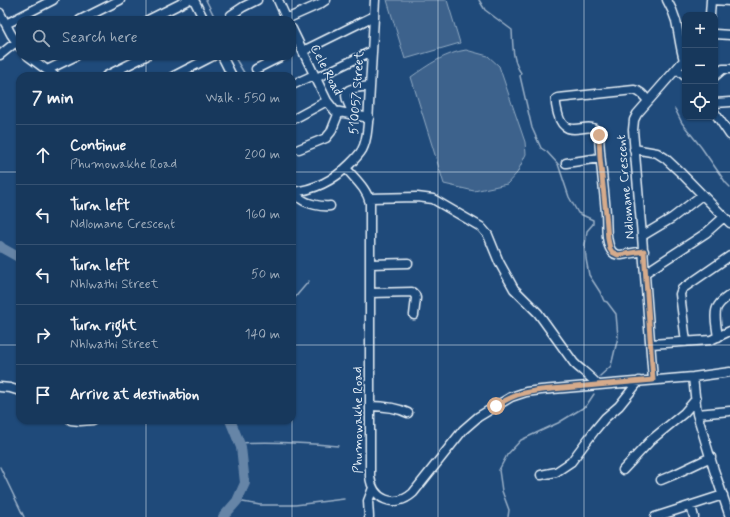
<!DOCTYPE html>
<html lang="en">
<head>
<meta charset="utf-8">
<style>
  :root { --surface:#17385c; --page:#244365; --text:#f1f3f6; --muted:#9eacbb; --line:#365272 }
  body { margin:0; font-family:Mynerve,sans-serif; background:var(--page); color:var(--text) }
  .controls { position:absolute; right:12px; top:12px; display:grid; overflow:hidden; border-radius:8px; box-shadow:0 1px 3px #0004 }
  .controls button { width:36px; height:36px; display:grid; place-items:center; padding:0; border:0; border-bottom:1px solid var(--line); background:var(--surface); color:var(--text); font:20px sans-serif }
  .stop { position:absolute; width:12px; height:12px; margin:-9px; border:3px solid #d6ab8b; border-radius:50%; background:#fff }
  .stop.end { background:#d6ab8b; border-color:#fff; box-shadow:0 1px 4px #0008 }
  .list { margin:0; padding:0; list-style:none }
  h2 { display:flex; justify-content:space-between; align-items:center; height:52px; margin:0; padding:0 16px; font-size:17px }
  h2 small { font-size:13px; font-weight:400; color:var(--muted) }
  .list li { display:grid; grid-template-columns:26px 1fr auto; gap:12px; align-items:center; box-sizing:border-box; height:60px; padding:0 16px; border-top:1px solid var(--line) }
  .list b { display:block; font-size:15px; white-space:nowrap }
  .list p { margin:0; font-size:13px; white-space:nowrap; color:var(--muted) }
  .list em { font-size:13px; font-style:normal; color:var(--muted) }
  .icon { flex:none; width:22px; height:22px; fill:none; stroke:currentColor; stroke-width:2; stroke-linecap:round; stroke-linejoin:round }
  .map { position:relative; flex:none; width:730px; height:517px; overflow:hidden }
  .search { position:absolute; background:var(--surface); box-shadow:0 1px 3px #0004; left:16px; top:16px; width:280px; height:44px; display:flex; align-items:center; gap:10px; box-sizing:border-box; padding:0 14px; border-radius:12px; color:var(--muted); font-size:15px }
  .panel { position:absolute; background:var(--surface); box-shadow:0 1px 3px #0004; left:16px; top:72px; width:280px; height:352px; border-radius:12px }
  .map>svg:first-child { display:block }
  .green { fill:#3c628c; stroke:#92aac2 }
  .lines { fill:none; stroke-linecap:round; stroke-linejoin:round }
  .stream { stroke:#9ab0c7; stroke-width:1.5 }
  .river { stroke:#6685a7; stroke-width:10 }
  .minor-casing { stroke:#e8f1f8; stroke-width:11 }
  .minor { stroke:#1f4a7a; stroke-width:8 }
  .route { stroke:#d6ab8b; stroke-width:5 }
  .grid { fill:none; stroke:#e8f1f8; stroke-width:1; stroke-opacity:0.55 }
  .labels { text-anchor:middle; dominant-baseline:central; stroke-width:3; stroke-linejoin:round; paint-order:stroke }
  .street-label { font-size:13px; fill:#e8f1f8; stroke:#1f4a7a }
</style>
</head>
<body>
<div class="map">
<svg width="730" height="517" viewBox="0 0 730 517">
  <rect width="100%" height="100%" fill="#1f4a7a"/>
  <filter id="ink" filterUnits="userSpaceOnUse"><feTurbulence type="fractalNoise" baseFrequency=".025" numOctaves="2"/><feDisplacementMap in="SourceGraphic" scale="8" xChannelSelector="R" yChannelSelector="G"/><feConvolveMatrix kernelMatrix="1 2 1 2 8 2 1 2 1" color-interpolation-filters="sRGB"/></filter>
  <g filter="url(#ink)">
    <path class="green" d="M387,0H447L460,43L405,59Z
      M466,50L488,56L499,66L525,142L526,154L517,173L507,184L474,191L444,184L411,77C428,65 445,53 466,50Z"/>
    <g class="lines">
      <path class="stream" d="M206,0L216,20
        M479,0L485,10L512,30C513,45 512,60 521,73L520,76L532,128L541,148L547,152L558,164L569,197L578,213L593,220V224L587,231L585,245L586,259L589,275L600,292L604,301L607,302L616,314L618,337L611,366L600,376
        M234,56L246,76
        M675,109L682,123L701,147L726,183L730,187
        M292,301L309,281
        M239,443C273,441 305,443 338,446
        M0,467L24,517
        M237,501L260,505H295L344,499
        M508,517L509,510L502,491L499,470L507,455L521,440L558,423L586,406L594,394"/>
      <path class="river" d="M0,246L2,248L20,258
        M223,517L237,501L245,483L241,447L230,420"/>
      <g class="minor-casing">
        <path id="minor" d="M194,0L204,20
          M278,0L287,20
          M667,0C671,7 674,14 676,21C679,34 680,47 684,60
          M711,0L730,1
          M0,13L11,34L20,47
          M231,15L243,7L257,0
          M710,15L711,0
          M80,20L120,0
          M148,20L188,0
          M284,20L320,4L326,0
          M6,24L53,0
          M292,29L327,101L335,111L369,118
          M715,34L730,35
          M303,51L374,16
          M0,55L16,42
          M28,56L55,76
          M222,56L232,76
          M256,69L282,56
          M677,69L685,76
          M47,70L76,56
          M106,76L146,56
          M174,76L213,56
          M715,76L723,69H730
          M316,78L372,51
          M292,85L314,75
          M715,103L730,102
          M715,113L730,135
          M354,115C341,90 342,89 370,86
          M292,120L327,101
          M299,149L326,138L331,132L339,112
          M634,149L657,153L665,158L681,173L730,223
          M566,163L600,158
          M346,168C355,179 367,189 370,203V476C372,500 395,509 413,493L463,430L478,417L511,397L526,392L541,390L693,377L730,372
          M292,192C315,190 334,180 350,164C354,160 359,155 362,150C367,141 367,132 368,123L375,0
          M294,192C296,194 298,197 301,199C308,204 321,207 330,206
          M369,198L417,197L433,199L481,227L488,235L499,262L514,289L538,313L574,363C581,370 590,376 598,385
          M642,236L672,218L702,195
          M644,251L621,255C617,255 613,254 611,250C605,241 607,224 606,213C604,187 600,161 599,135C592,115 566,145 558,114C557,109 555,104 556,99L558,98L634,90C641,91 644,96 648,101
          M370,264L408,263
          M645,273L706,233L724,217
          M370,293L412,292L415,295L416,298L414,315
          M718,337C717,329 713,312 718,306C721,301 726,298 730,295
          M686,342L680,294L682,289L685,287L730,256
          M651,344L711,340L730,331
          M693,377L697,414L714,470L730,517
          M653,380L642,236L633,130L634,120L637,114L685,59
          M0,387L10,388L20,391
          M370,406C384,406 396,407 408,413
          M697,414L730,411
          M71,420L80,421L93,420
          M623,470L651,440L684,413L696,399
          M541,475L556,472L571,462L595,430L605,418L619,406L639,381
          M661,480L673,475L711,457
          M691,506L694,517
          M369,517L368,501L373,488
          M655,517L723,495"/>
      </g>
      <use href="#minor" class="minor"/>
    </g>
  </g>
  <g class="lines" filter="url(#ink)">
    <path class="route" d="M496,406C513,395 521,393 541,390L653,380L644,251L618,255L612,252L610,249L608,239L606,214L600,158L599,135"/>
  </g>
  <path class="grid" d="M146,0V20M292,0V20M438,0V517M584,0V517M292,20V56M146,56V76M292,56V76M292,76V420M0,172H20M292,172H730M0,345H20M292,345H730M146,420V517M292,420V517"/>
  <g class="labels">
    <g class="street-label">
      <text transform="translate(326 70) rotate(63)">Cele Road</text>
      <text transform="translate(357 93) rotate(-86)">510057 Street</text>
      <text transform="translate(626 187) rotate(-95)">Ndlomane Crescent</text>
      <text transform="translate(358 420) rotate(-90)">Phumowakhe Road</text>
    </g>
  </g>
</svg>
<div class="controls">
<button>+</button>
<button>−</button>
<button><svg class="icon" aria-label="locate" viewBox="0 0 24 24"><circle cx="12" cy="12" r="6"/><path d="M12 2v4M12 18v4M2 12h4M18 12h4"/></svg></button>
</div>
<div class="stop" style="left:496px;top:406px"></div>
<div class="stop end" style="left:599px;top:135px"></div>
<div class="search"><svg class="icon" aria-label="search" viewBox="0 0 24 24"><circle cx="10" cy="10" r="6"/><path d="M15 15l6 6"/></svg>Search here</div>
<section class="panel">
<h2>7 min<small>Walk · 550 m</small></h2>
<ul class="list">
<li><svg class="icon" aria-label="ahead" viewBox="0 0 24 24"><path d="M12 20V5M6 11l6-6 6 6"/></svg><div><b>Continue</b><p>Phumowakhe Road</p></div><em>200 m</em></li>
<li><svg class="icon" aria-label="left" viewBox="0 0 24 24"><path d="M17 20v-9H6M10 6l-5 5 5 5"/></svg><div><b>Turn left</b><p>Ndlomane Crescent</p></div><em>160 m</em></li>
<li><svg class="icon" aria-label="left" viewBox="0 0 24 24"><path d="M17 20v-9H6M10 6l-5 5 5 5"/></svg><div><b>Turn left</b><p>Nhlwathi Street</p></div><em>50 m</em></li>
<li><svg class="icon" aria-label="right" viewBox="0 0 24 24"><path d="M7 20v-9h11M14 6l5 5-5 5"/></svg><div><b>Turn right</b><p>Nhlwathi Street</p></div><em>140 m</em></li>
<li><svg class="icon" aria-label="arrive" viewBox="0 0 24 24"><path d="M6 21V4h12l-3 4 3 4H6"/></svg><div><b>Arrive at destination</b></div></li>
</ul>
</section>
</div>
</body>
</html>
